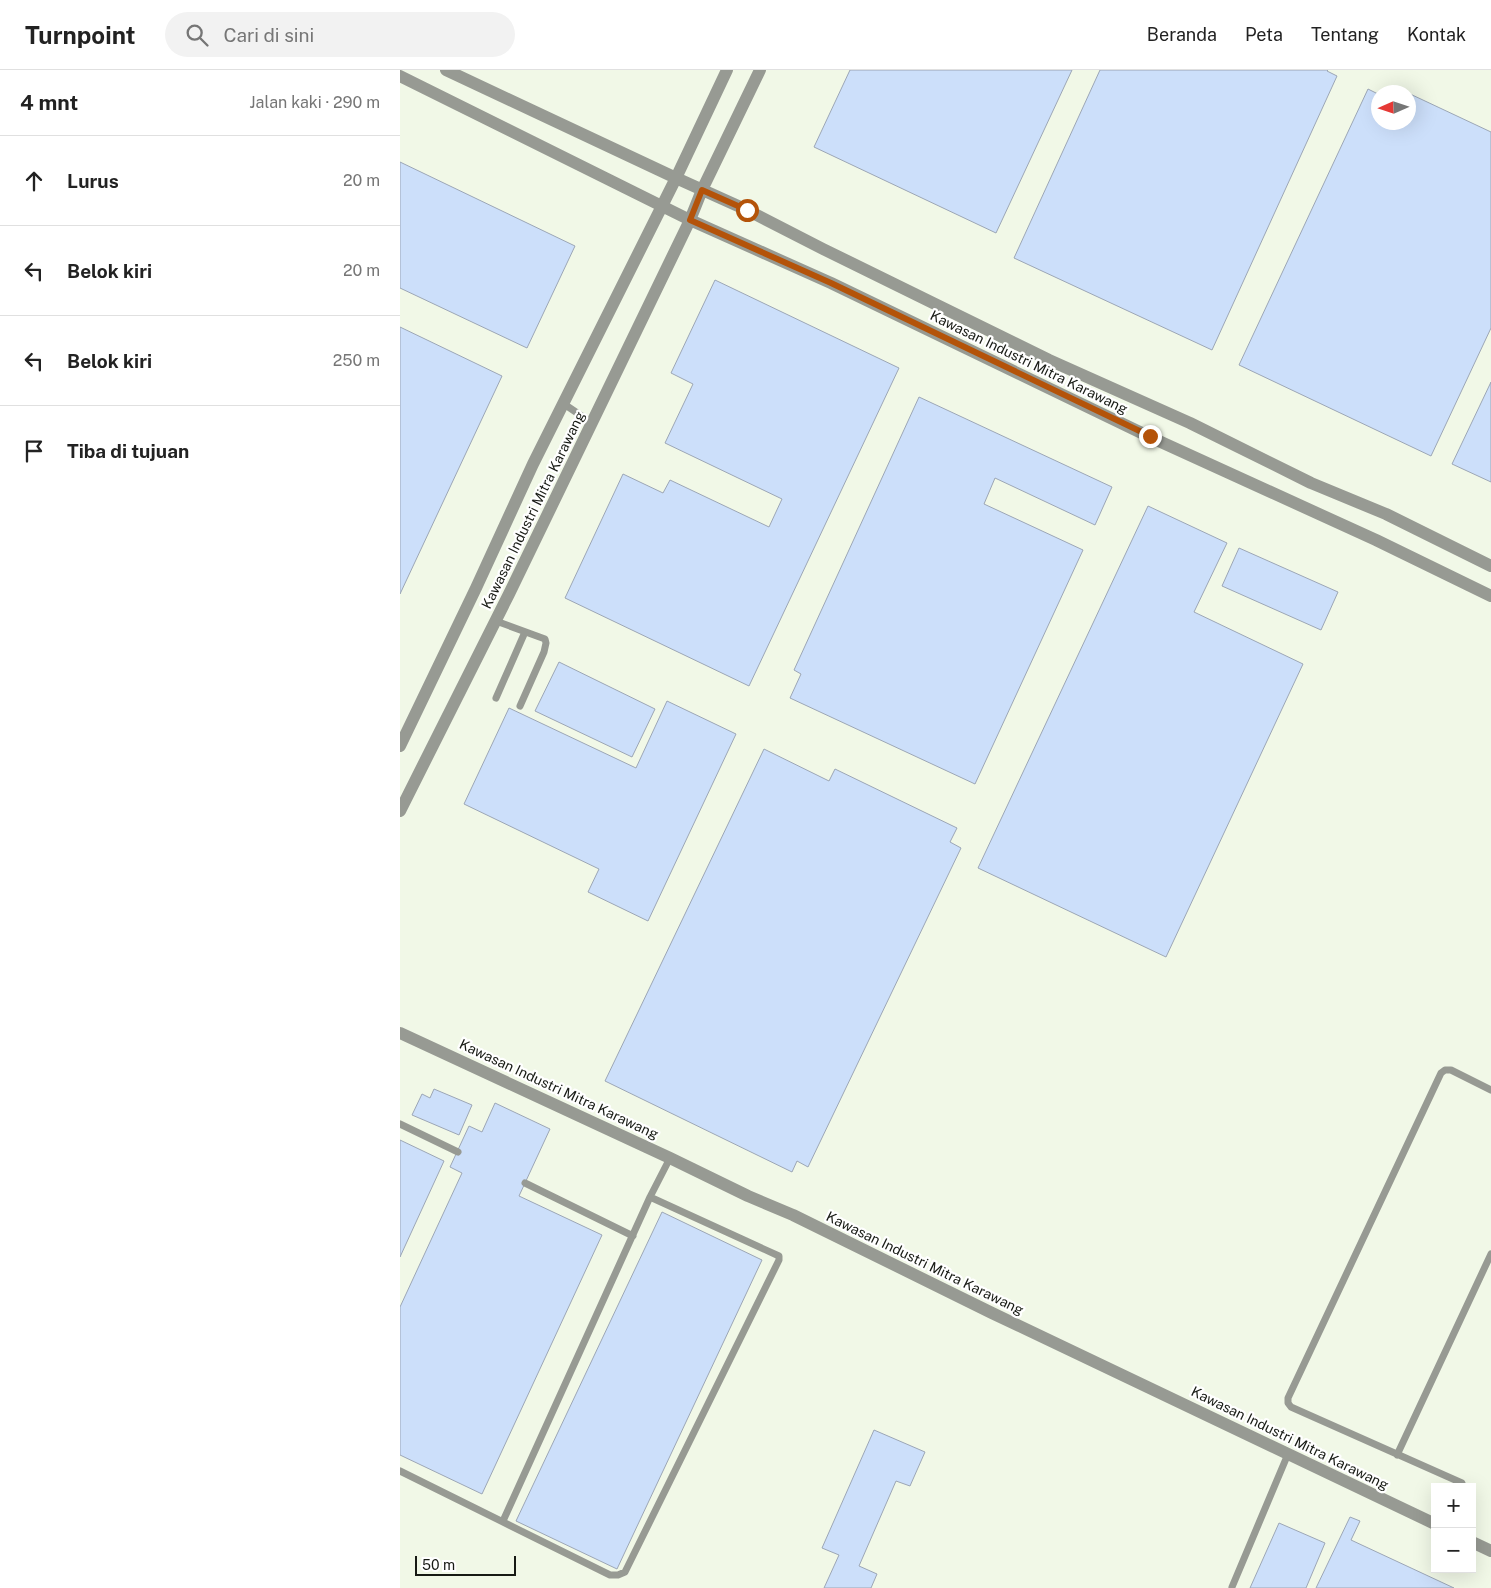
<!DOCTYPE html>
<html lang="id">
<head>
<meta charset="utf-8">
<style>
  :root { --surface:#fff; --page:#f2f2f2; --text:#222; --muted:#767676; --line:#e0e0e0 }
  body { margin:0; font-family:"Public Sans",sans-serif; background:var(--page); color:var(--text) }
  .controls { position:absolute; right:15px; bottom:15px; display:grid; overflow:hidden; border-radius:0px; box-shadow:0 5px 20px #0002 }
  .controls button { width:45px; height:45px; display:grid; place-items:center; padding:0; border:0; border-bottom:1px solid var(--line); background:var(--surface); color:var(--text); font:25px sans-serif }
  .compass { position:absolute; left:971px; top:15px; width:45px; height:45px; border-radius:50%; background:var(--surface); box-shadow:0 5px 20px #0002; rotate:267deg }
  .scale { position:absolute; left:15px; bottom:12px; width:101px; box-sizing:border-box; padding-left:5px; border:2px solid #171a14; border-top:0; font-size:14px; line-height:18px; white-space:nowrap; color:#171a14; -webkit-text-stroke:4px #fff; paint-order:stroke }
  .stop { position:absolute; width:15px; height:15px; margin:-11px; border:4px solid #b45309; border-radius:50%; background:#fff }
  .stop.end { background:#b45309; border-color:#fff; box-shadow:0 1px 5px #0008 }
  .list { margin:0; padding:0; list-style:none }
  h2 { display:flex; justify-content:space-between; align-items:center; height:65px; margin:0; padding:0 20px; font-size:21px }
  h2 small { font-size:16px; font-weight:400; color:var(--muted) }
  .list li { display:grid; grid-template-columns:32px 1fr auto; gap:15px; align-items:center; box-sizing:border-box; height:90px; padding:0 20px; border-top:1px solid var(--line) }
  .list b { display:block; font-size:19px; white-space:nowrap }
  .list em { font-size:16px; font-style:normal; color:var(--muted) }
  .icon { flex:none; width:28px; height:28px; fill:none; stroke:currentColor; stroke-width:2; stroke-linecap:round; stroke-linejoin:round }
  .map { position:relative; flex:none; width:1091px; height:1518px; overflow:hidden }
  header { display:flex; align-items:center; gap:30px; box-sizing:border-box; height:70px; padding:0 25px; background:var(--surface); border-bottom:1px solid var(--line) }
  header strong { font-size:24px }
  nav { display:flex; gap:28px; margin-inline-start:auto; font-size:18px }
  .search { width:350px; height:45px; background:var(--page); display:flex; align-items:center; gap:12px; box-sizing:border-box; padding:0 18px; border-radius:28px; color:var(--muted); font-size:19px }
  main { display:flex }
  aside { flex:1; background:var(--surface) }
  .map>svg:first-child { display:block }
  .building { fill:#ccdffa; stroke:#9ca6b5 }
  .lines { fill:none; stroke-linecap:round; stroke-linejoin:round }
  .lane { stroke:#979a93; stroke-width:7 }
  .street { stroke:#979a93; stroke-width:12 }
  .route { stroke:#b45309; stroke-width:6 }
  .labels { text-anchor:middle; dominant-baseline:central; stroke-width:4.5; stroke-linejoin:round; paint-order:stroke }
  .street-label { font-size:14px; fill:#171a14; stroke:#fff }
</style>
</head>
<body>
<header>
<strong>Turnpoint</strong>
<div class="search"><svg class="icon" aria-label="search" viewBox="0 0 24 24"><circle cx="10" cy="10" r="6"/><path d="M15 15l6 6"/></svg>Cari di sini</div>
<nav><a>Beranda</a><a>Peta</a><a>Tentang</a><a>Kontak</a></nav>
</header>
<main>
<aside>
<h2>4 mnt<small>Jalan kaki · 290 m</small></h2>
<ul class="list">
<li><svg class="icon" aria-label="ahead" viewBox="0 0 24 24"><path d="M12 20V5M6 11l6-6 6 6"/></svg><div><b>Lurus</b></div><em>20 m</em></li>
<li><svg class="icon" aria-label="left" viewBox="0 0 24 24"><path d="M17 20v-9H6M10 6l-5 5 5 5"/></svg><div><b>Belok kiri</b></div><em>20 m</em></li>
<li><svg class="icon" aria-label="left" viewBox="0 0 24 24"><path d="M17 20v-9H6M10 6l-5 5 5 5"/></svg><div><b>Belok kiri</b></div><em>250 m</em></li>
<li><svg class="icon" aria-label="arrive" viewBox="0 0 24 24"><path d="M6 21V4h12l-3 4 3 4H6"/></svg><div><b>Tiba di tujuan</b></div></li>
</ul>
</aside>
<div class="map">
<svg width="1091" height="1518" viewBox="0 0 1091 1518">
  <rect width="100%" height="100%" fill="#f1f8e7"/>
  <path class="building" d="M450,0H672L596,163L414,77Z
    M700,0H928L927,1L937,6L812,280L614,188Z
    M994,16L1008,22H991Z
    M968,19L978,24V52H1008V23L1091,62V258L1031,386L839,295Z
    M0,92L175,176L127,278L0,218Z
    M315,210L499,298L349,616L165,528L223,404L263,423L270,410L369,457L382,429L265,373L293,314L271,303Z
    M0,257L102,306L0,524Z
    M1091,312V412L1052,394Z
    M519,327L712,417L695,455L595,408L584,434L683,480L575,714L390,628L401,604L394,600Z
    M748,436L827,473L794,542L903,594L766,887L578,798Z
    M839,478L938,522L921,560L822,516Z
    M159,592L255,639L232,687L135,641Z
    M267,631L336,664L248,851L188,822L199,799L64,734L109,638L236,698Z
    M364,679L429,711L435,699L557,758L550,772L561,778L408,1097L397,1091L392,1102L205,1011Z
    M34,1019L72,1035L59,1065L12,1045L22,1024L30,1028Z
    M95,1033L150,1059L119,1126L202,1165L82,1424L0,1385V1237L62,1103L50,1097L69,1056L82,1062Z
    M0,1070L44,1091L0,1187Z
    M262,1142L362,1190L217,1499L116,1451Z
    M474,1360L525,1382L510,1416L496,1411L459,1496L477,1504L471,1518H424L439,1485L422,1478Z
    M950,1447L960,1451L951,1470L1054,1518H916Z
    M879,1453L925,1473L906,1518H850Z"/>
  <g class="lines">
    <path class="lane" d="M164,334L192,353
      M96,551L145,569L146,573L144,582L120,636
      M96,628L125,562
      M0,1054L58,1082
      M125,1113L233,1166
      M997,1385L1091,1184
      M0,1401L210,1505H218L225,1502L379,1190V1186L250,1127
      M1063,1417L1062,1413L891,1337L888,1333V1328L1041,1003L1045,1000H1051L1091,1020
      M103,1451L250,1127L270,1088
      M832,1517L888,1384"/>
    <path class="street" d="M46,0L276,108L347,140L423,179L649,290L790,353L911,413L986,444L1091,496
      M0,6L290,150L431,213L750,367L976,470L1091,526
      M0,676L76,518L133,394L276,108L327,0
      M0,741L109,524L290,150L302,120L360,0
      M0,963L270,1088L348,1126L393,1145L592,1243L1035,1454
      M1072,1472L1091,1481"/>
  </g>
  <g class="lines">
    <path class="route" d="M347,140L302,120L290,150L431,213L750,366"/>
  </g>
  <g class="labels">
    <g class="street-label">
      <text transform="translate(629 292) rotate(26)">Kawasan Industri Mitra Karawang</text>
      <text transform="translate(133 440) rotate(-64)">Kawasan Industri Mitra Karawang</text>
      <text transform="translate(159 1019) rotate(25)">Kawasan Industri Mitra Karawang</text>
      <text transform="translate(525 1193) rotate(26)">Kawasan Industri Mitra Karawang</text>
      <text transform="translate(890 1368) rotate(26)">Kawasan Industri Mitra Karawang</text>
    </g>
  </g>
</svg>
<div class="controls">
<button>+</button>
<button>−</button>
</div>
<svg class="compass" viewBox="-18 -18 36 36"><path d="M0-13l5 13h-10z" fill="#e53935"/><path d="M0 13l5-13h-10z" fill="#767676"/></svg>
<div class="scale">50 m</div>
<div class="stop" style="left:347px;top:140px"></div>
<div class="stop end" style="left:750px;top:366px"></div>
</div>
</main>
</body>
</html>
